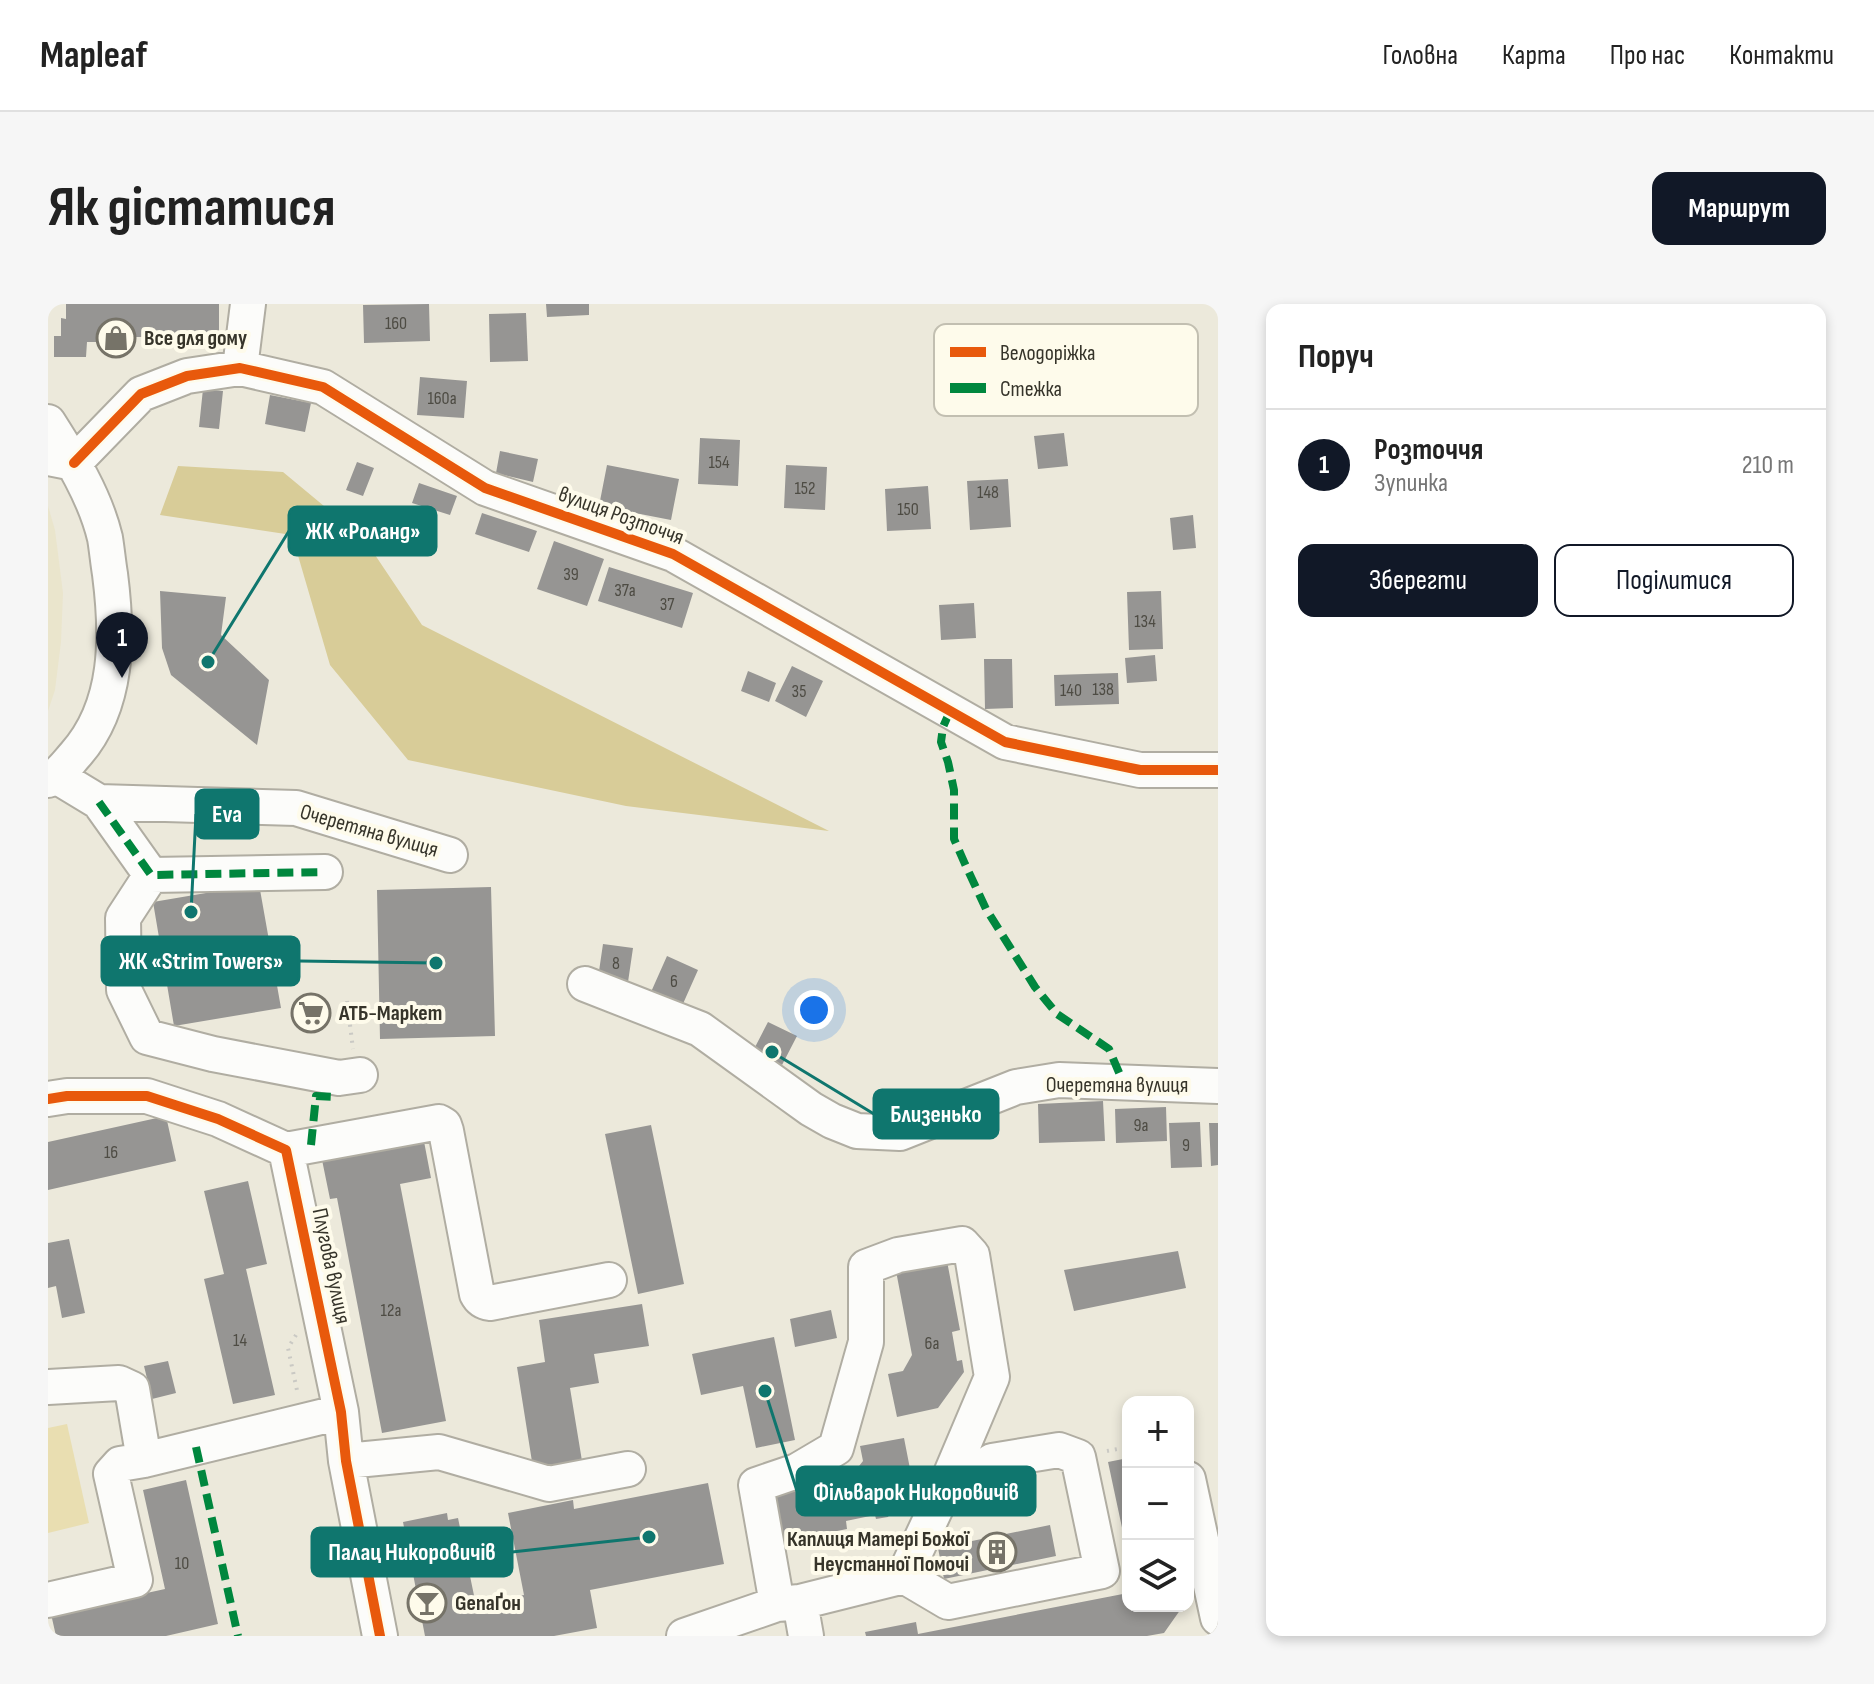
<!DOCTYPE html>
<html lang="uk">
<head>
<meta charset="utf-8">
<style>
  :root { --surface:#fff; --page:#f6f6f6; --text:#222; --muted:#767676; --line:#e0e0e0; --accent:#111827 }
  body { margin:0; font-family:"Sofia Sans Condensed",sans-serif; background:var(--page); color:var(--text) }
  .controls { position:absolute; right:24px; bottom:24px; display:grid; overflow:hidden; border-radius:16px; box-shadow:0 4px 12px #0003 }
  .controls button { width:72px; height:72px; display:grid; place-items:center; padding:0; border:0; border-bottom:2px solid var(--line); background:var(--surface); color:var(--text); font:40px sans-serif }
  .you { position:absolute; left:766px; top:706px; width:28px; height:28px; margin:-20px; border:6px solid #fff; border-radius:50%; background:#1a73e8; box-shadow:0 0 0 12px #1a73e833 }
  .badge { display:grid; place-items:center; width:52px; height:52px; border-radius:50%; background:var(--accent); color:#fff; font-size:26px; font-weight:700 }
  .pin { position:absolute; translate:-50% -66px; filter:drop-shadow(0 2px 4px #0008) }
  .pin::after { content:''; position:absolute; top:42px; width:28px; height:24px; background:inherit; clip-path:polygon(0 0,100% 0,50% 100%) }
  .list { margin:0; padding:0; list-style:none }
  h2 { display:flex; justify-content:space-between; align-items:center; height:104px; margin:0; padding:0 32px; font-size:34px }
  h2 small { font-size:26px; font-weight:400; color:var(--muted) }
  .list li { display:grid; grid-template-columns:52px 1fr auto; gap:24px; align-items:center; box-sizing:border-box; height:112px; padding:0 32px; border-top:2px solid var(--line) }
  .list b { display:block; font-size:30px; white-space:nowrap }
  .list p { margin:0; font-size:26px; white-space:nowrap; color:var(--muted) }
  .list em { font-size:26px; font-style:normal; color:var(--muted) }
  .actions { display:flex; gap:16px; padding:24px 32px }
  .actions a { flex:1; padding:18px 0; border:2px solid var(--accent); border-radius:16px; text-align:center; font-size:28px; color:var(--accent) }
  .actions .main { background:var(--accent); color:#fff }
  .icon { flex:none; width:44px; height:44px; fill:none; stroke:currentColor; stroke-width:2; stroke-linecap:round; stroke-linejoin:round }
  .map { position:relative; flex:none; width:1170px; height:1332px; overflow:hidden; border-radius:16px }
  header { display:flex; align-items:center; gap:48px; box-sizing:border-box; height:112px; padding:0 40px; background:var(--surface); border-bottom:2px solid var(--line) }
  header strong { font-size:38px }
  nav { display:flex; gap:44px; margin-inline-start:auto; font-size:28px }
  .intro { display:flex; align-items:center; justify-content:space-between; box-sizing:border-box; height:192px; padding:0 48px }
  h1 { margin:0; font-size:56px }
  .button { padding:20px 36px; border-radius:16px; background:var(--accent); color:#fff; font-size:28px; font-weight:700 }
  main { display:flex; gap:48px; padding:0 48px }
  aside { flex:1; background:var(--surface); border-radius:16px; box-shadow:0 4px 12px #0003 }
  .map>svg:first-child { display:block }
  .built { fill:#eae5cc }
  .green { fill:#e9deb1 }
  .forest { fill:#d8cc98 }
  .building { fill:#969593 }
  .lines { fill:none; stroke-linecap:round; stroke-linejoin:round }
  .minor-casing { stroke:#b0ada2; stroke-width:38 }
  .path { stroke:#cac9c4; stroke-width:4; stroke-dasharray:2 6; stroke-linecap:butt }
  .minor { stroke:#fcfcfa; stroke-width:34 }
  .quiet { stroke:#00873e; stroke-width:8; stroke-dasharray:16 8; stroke-linecap:butt }
  .cycleway-casing { stroke:#fefbeb; stroke-width:15 }
  .cycleway { stroke:#e8590c; stroke-width:10 }
  .labels { text-anchor:middle; dominant-baseline:central; stroke-width:8; stroke-linejoin:round; paint-order:stroke }
  .number-label { font-size:18px; fill:#4e4c44 }
  .poi-label { font-size:22px; font-weight:bold; fill:#36342a; stroke:#fefbeb; text-anchor:start }
  .street-label { font-size:22px; fill:#36342a; stroke:#fefbeb }
  .key { fill:#fefbeb; stroke:#c2bfb1; stroke-width:2 }
  .key-label { font-size:22px; fill:#36342a }
  .leader { fill:none; stroke:#0f766e; stroke-width:3 }
  .callout-dot { fill:#0f766e; stroke:#fefbeb; stroke-width:3 }
  .callout { fill:#0f766e; stroke:#0f766e; stroke-width:3 }
  .callout-label { font-size:24px; text-anchor:middle; font-weight:bold; fill:#fff }
</style>
</head>
<body>
<header>
<strong>Mapleaf</strong>
<nav><a>Головна</a><a>Карта</a><a>Про нас</a><a>Контакти</a></nav>
</header>
<div class="intro"><h1>Як дістатися</h1><a class="button">Маршрут</a></div>
<main>
<div class="map">
<svg width="1170" height="1332" viewBox="0 0 1170 1332">
  <rect width="100%" height="100%" fill="#ece9db"/>
  <path class="built" d="M0,202L7,226L15,289L13,338L7,386L0,407Z"/>
  <path class="green" d="M19,1120L41,1219L0,1229V1124Z"/>
  <path class="forest" d="M130,162L235,168L317,236L374,321L781,527L578,502L360,456L282,361L244,231L112,211Z"/>
  <path class="building" d="M18,0H171V33H88V38H39L38,53H6V32H13V14L18,15Z
    M381,0L382,37L316,39L315,1Z
    M498,0H541V11L499,13Z
    M478,9L480,57L442,58L441,10Z
    M372,73L419,77L416,114L369,111Z
    M155,85L175,87L171,125L151,123Z
    M222,91L263,99L257,128L217,120Z
    M1016,129L1020,162L990,165L986,132Z
    M652,134L692,136L690,182L650,180Z
    M452,147L490,155L485,178L448,169Z
    M309,158L326,164L315,192L298,186Z
    M559,161L631,175L623,216L551,202Z
    M738,161L779,163L777,206L736,204Z
    M960,175L963,223L922,226L919,177Z
    M371,179L409,192L402,211L364,199Z
    M880,182L883,225L839,227L837,185Z
    M434,209L489,227L481,248L427,230Z
    M1145,211L1148,244L1125,246L1122,214Z
    M506,237L556,255L539,302L489,285Z
    M561,263L645,289L634,324L550,297Z
    M112,287L178,293L173,331L221,376L209,441L123,371L114,344Z
    M1113,287L1115,345L1081,346L1079,288Z
    M926,299L928,334L893,336L891,301Z
    M1107,351L1109,377L1079,379L1077,354Z
    M936,355H964L965,404L937,405Z
    M744,362L775,377L758,413L727,397Z
    M700,367L728,379L721,398L693,387Z
    M1070,369L1071,400L1007,402L1006,371Z
    M211,580L233,704L126,722L105,598Z
    M443,583L447,732L332,735L329,586Z
    M555,640L585,644L580,678L550,674Z
    M619,652L650,666L634,702L603,688Z
    M720,718L749,732L734,761L705,747Z
    M1055,797L1057,837L991,839L990,800Z
    M1118,803L1119,837L1068,839L1067,805Z
    M118,812L128,857L0,886V838Z
    M1152,818L1154,863L1123,864L1121,819Z
    M1161,819H1170V861L1163,862Z
    M603,821L636,980L590,990L557,830Z
    M374,827L383,874L352,880L398,1117L334,1129L289,894L282,895L272,846Z
    M200,877L219,960L198,965L227,1091L185,1100L156,975L176,970L156,887Z
    M21,935L37,1009L14,1014L8,982L0,984V939Z
    M1130,947L1138,984L1026,1007L1016,966Z
    M899,957L912,1026L904,1028L909,1057L914,1056L916,1068L890,1104L849,1113L840,1070L855,1067L864,1051L848,967Z
    M594,1000L601,1042L546,1050L551,1079L522,1084L534,1157L485,1164L469,1063L497,1058L491,1016Z
    M783,1006L789,1034L747,1043L742,1015Z
    M726,1033L747,1136L708,1144L695,1082L653,1091L644,1050Z
    M120,1057L128,1089L104,1095L96,1062Z
    M856,1134L864,1175L840,1213L828,1215L827,1211L798,1217L799,1225L730,1239L720,1188L804,1171L815,1157L812,1142Z
    M1080,1154V1247H1079L1060,1158Z
    M138,1176L170,1320L118,1332H8L3,1310L117,1285L95,1186Z
    M660,1179L676,1260L542,1286L549,1324L506,1332H377L355,1218L399,1209L400,1216L410,1214L428,1301L476,1291L460,1209L525,1196L526,1205Z
    M1002,1221L1008,1252L896,1275L890,1244Z
    M1080,1289V1302H1135L1116,1329L1099,1332H818L817,1328L868,1318L870,1330Z"/>
  <g class="lines">
    <g class="minor-casing">
      <path id="minor" d="M192,64L200,0
        M0,118C23,154 47,192 57,234C59,246 60,258 62,270C70,332 71,402 27,451C19,460 12,471 0,476
        M0,154L26,159L93,90L139,72L192,64L275,83L437,184L625,250L957,438L1092,466H1170
        M0,474L8,472L51,498L248,504L402,551
        M51,498L103,571L277,568
        M103,571L75,614L76,686L99,733L165,750L291,774L312,771
        M537,680L652,725L763,805L784,817L809,827L852,829L968,783L1011,776L1170,782
        M0,795L19,792H99L170,815L238,846L293,1108L298,1157L332,1332
        M238,846L391,818L396,821L398,827L429,990C432,996 435,998 442,999L561,976
        M0,1083L71,1079L84,1085L96,1156L293,1108
        M298,1157L391,1148L501,1180L580,1165
        M1140,1175L1170,1314
        M0,1296L87,1276L63,1170L72,1160L96,1156
        M752,1298L758,1332
        M729,1300L708,1181L749,1167L788,1144L818,1038V963L850,951L914,940L924,951L944,1073L894,1191L856,1272
        M636,1332L729,1300L752,1298L856,1272L900,1298L1054,1267L1030,1153L1011,1146L944,1157L894,1191"/>
    </g>
    <path class="path" d="M299,697L305,745
      M248,1031L240,1044L250,1091
      M1059,1147L1080,1143"/>
    <use href="#minor" class="minor"/>
    <path class="quiet" d="M902,407L895,423L893,438L900,458L906,486V535L917,560L938,605L987,683L1009,710L1061,745L1075,778
      M51,498L103,571L277,568
      M263,841L268,792L290,793
      M148,1143L190,1332"/>
    <g class="cycleway-casing">
      <path id="cycleway" d="M26,159L93,90L139,72L192,64L275,83L437,184L625,250L957,438L1092,466H1170
        M0,795L19,792H99L170,815L238,846L293,1108L298,1157L332,1332"/>
    </g>
    <use href="#cycleway" class="cycleway"/>
  </g>
  <defs>
    <g id="shop-ring" transform="scale(2)"><circle r="9.5" fill="#fefbeb" stroke="#767368" stroke-width="1.5"/><path d="M-5-2.5h2.3a2.7 3.5 0 0 1 5.4 0H5L5.5 6h-11ZM-1.5-2.5h3a1.5 2.3 0 0 0-3 0Z" fill="#767368"/></g>
    <g id="supermarket-ring" transform="scale(2)"><circle r="9.5" fill="#fefbeb" stroke="#767368" stroke-width="1.5"/><path d="M-6-5.5h2.5l.6 2H6L4.5 2H-2.5L-4.4-4H-6ZM-1.5 3.2a1.3 1.3 0 1 0 .1 0ZM3 3.2a1.3 1.3 0 1 0 .1 0Z" fill="#767368"/></g>
    <g id="building-ring" transform="scale(2)"><circle r="9.5" fill="#fefbeb" stroke="#767368" stroke-width="1.5"/><path d="M-4-6H4V6H1V3H-1V6H-4ZM-2.5-4.3h1.7v1.8h-1.7ZM.8-4.3h1.7v1.8H.8ZM-2.5-1h1.7V.8h-1.7ZM.8-1h1.7V.8H.8Z" fill="#767368"/></g>
    <g id="bar-ring" transform="scale(2)"><circle r="9.5" fill="#fefbeb" stroke="#767368" stroke-width="1.5"/><path d="M-6-5H6L.8 .8V4.5H3.5V6h-7V4.5H-.8V.8Z" fill="#767368"/></g>
  </defs>
  <g fill-rule="evenodd">
    <use href="#shop-ring" x="68" y="34"/>
    <use href="#supermarket-ring" x="263" y="709"/>
    <use href="#building-ring" x="949" y="1248"/>
    <use href="#bar-ring" x="379" y="1299"/>
  </g>
  <g class="labels">
    <g class="number-label">
      <text x="348" y="19">160</text>
      <text x="394" y="94">160а</text>
      <text x="671" y="158">154</text>
      <text x="757" y="184">152</text>
      <text x="940" y="188">148</text>
      <text x="860" y="205">150</text>
      <text x="523" y="270">39</text>
      <text x="577" y="286">37а</text>
      <text x="619" y="300">37</text>
      <text x="1097" y="317">134</text>
      <text x="1055" y="385">138</text>
      <text x="1023" y="386">140</text>
      <text x="751" y="387">35</text>
      <text x="568" y="659">8</text>
      <text x="626" y="677">6</text>
      <text x="1093" y="821">9а</text>
      <text x="1138" y="841">9</text>
      <text x="63" y="848">16</text>
      <text x="343" y="1006">12а</text>
      <text x="192" y="1036">14</text>
      <text x="884" y="1039">6а</text>
      <text x="134" y="1259">10</text>
    </g>
    <g class="poi-label">
      <text x="96" y="34">Все для дому</text>
      <text x="291" y="709">АТБ-Маркет</text>
      <text x="921" y="1235" text-anchor="end">Каплиця Матері Божої<tspan x="921" dy="25">Неустанної Помочі</tspan></text>
      <text x="407" y="1299">GenaҐон</text>
    </g>
    <g class="street-label">
      <text transform="translate(573 212) rotate(20)">вулиця Розточчя</text>
      <text transform="translate(321 527) rotate(16)">Очеретяна вулиця</text>
      <text x="1069" y="781">Очеретяна вулиця</text>
      <text transform="translate(283 962) rotate(78)">Плугова вулиця</text>
    </g>
  </g>
  <rect x="886" y="20" width="264" height="92" rx="12" class="key"/>
  <rect x="902" y="43" width="36" height="10" fill="#e8590c"/>
  <rect x="902" y="79" width="36" height="10" fill="#00873e"/>
  <g class="key-label">
    <text x="952" y="56">Велодоріжка</text>
    <text x="952" y="92">Стежка</text>
  </g>
  <path class="leader" d="M160 358L241 227M143 608L148 510M388 659L251 657M724 748L826 810M717 1087L749 1187M601 1233L464 1248"/>
  <g class="callout-dot">
    <circle cx="160" cy="358" r="8"/>
    <circle cx="143" cy="608" r="8"/>
    <circle cx="388" cy="659" r="8"/>
    <circle cx="724" cy="748" r="8"/>
    <circle cx="717" cy="1087" r="8"/>
    <circle cx="601" cy="1233" r="8"/>
  </g>
  <g class="callout">
    <rect x="241" y="203" width="147" height="48" rx="8"/>
    <rect x="148" y="486" width="62" height="48" rx="8"/>
    <rect x="54" y="633" width="197" height="48" rx="8"/>
    <rect x="826" y="786" width="124" height="48" rx="8"/>
    <rect x="749" y="1163" width="238" height="48" rx="8"/>
    <rect x="264" y="1224" width="200" height="48" rx="8"/>
  </g>
  <g class="callout-label">
    <text x="315" y="235">ЖК «Роланд»</text>
    <text x="179" y="518">Eva</text>
    <text x="153" y="665">ЖК «Strim Towers»</text>
    <text x="888" y="818">Близенько</text>
    <text x="868" y="1196">Фільварок Никоровичів</text>
    <text x="364" y="1256">Палац Никоровичів</text>
  </g>
</svg>
<div class="controls">
<button>+</button>
<button>−</button>
<button><svg class="icon" aria-label="layers" viewBox="0 0 24 24"><path d="M12 4l9 5-9 5-9-5zM3 14l9 5 9-5"/></svg></button>
</div>
<div class="you"></div>
<div class="pin badge" style="left:74px;top:374px">1</div>
</div>
<aside>
<h2>Поруч<small></small></h2>
<ul class="list">
<li><span class="badge">1</span><div><b>Розточчя</b><p>Зупинка</p></div><em>210 m</em></li>
</ul>
<div class="actions"><a class="main">Зберегти</a><a>Поділитися</a></div>
</aside>
</main>
</body>
</html>
